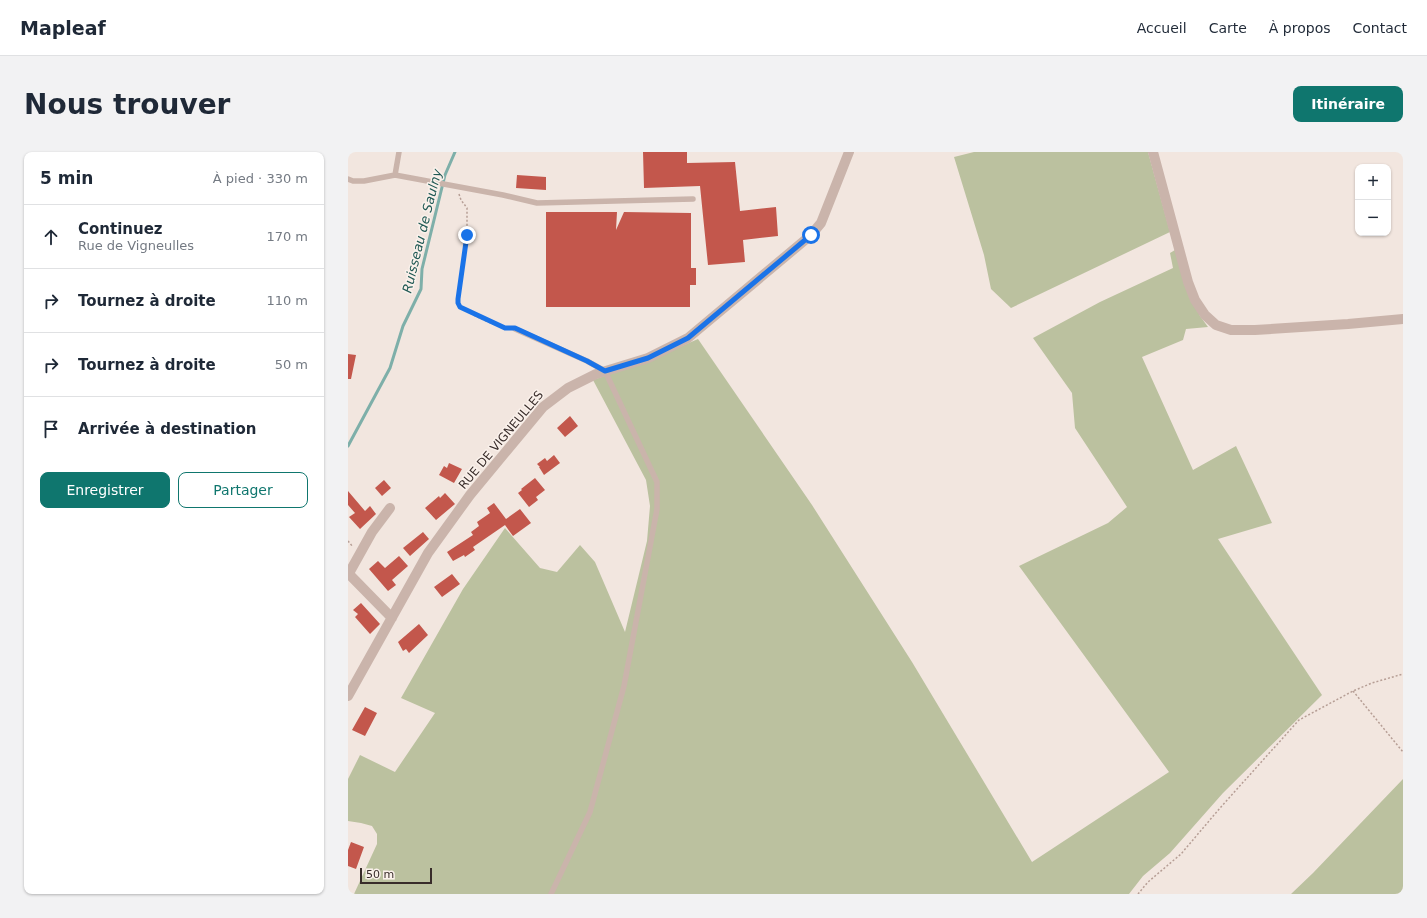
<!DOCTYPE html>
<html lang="fr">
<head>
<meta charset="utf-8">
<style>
  :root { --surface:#fff; --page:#f2f2f3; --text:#1f2937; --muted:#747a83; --line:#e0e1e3; --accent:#0f766e }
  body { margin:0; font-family:"DejaVu Sans",sans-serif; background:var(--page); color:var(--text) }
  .controls { position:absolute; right:12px; top:12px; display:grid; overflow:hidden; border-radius:8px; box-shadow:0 1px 3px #0004 }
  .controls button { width:36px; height:36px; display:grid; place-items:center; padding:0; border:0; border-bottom:1px solid var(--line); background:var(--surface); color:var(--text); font:20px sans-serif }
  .scale { position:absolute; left:12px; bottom:10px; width:72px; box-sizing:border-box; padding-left:4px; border:2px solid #382c2a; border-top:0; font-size:11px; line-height:14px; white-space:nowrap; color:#382c2a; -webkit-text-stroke:3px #faf1eb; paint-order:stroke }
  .stop { position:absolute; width:12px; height:12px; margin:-9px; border:3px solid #1a73e8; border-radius:50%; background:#fff }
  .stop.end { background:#1a73e8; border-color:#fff; box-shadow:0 1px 4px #0008 }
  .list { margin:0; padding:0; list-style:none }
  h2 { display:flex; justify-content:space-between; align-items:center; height:52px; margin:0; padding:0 16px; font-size:17px }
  h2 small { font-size:13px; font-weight:400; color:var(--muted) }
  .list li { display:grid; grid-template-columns:26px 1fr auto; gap:12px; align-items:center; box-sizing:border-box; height:64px; padding:0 16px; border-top:1px solid var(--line) }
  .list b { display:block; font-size:15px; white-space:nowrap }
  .list p { margin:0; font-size:13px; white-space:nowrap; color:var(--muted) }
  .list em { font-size:13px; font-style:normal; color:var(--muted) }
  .actions { display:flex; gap:8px; padding:12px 16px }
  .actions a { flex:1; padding:9px 0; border:1px solid var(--accent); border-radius:8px; text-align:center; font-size:14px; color:var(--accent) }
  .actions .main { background:var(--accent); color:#fff }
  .icon { flex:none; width:22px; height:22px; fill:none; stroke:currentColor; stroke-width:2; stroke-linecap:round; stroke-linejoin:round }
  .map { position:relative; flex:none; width:1055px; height:742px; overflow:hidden; border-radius:8px }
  header { display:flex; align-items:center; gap:24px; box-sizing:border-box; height:56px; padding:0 20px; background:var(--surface); border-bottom:1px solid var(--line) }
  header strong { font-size:19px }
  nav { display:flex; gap:22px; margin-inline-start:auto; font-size:14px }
  .intro { display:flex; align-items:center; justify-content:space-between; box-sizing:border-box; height:96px; padding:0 24px }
  h1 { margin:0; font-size:28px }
  .button { padding:10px 18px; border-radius:8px; background:var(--accent); color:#fff; font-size:14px; font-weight:700 }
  main { display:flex; gap:24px; padding:0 24px }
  aside { flex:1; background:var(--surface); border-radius:8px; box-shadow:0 1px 3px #0004 }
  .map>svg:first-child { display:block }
  .green { fill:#bbc19f }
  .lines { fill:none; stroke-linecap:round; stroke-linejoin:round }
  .stream { stroke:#7eafa9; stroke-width:3 }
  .building { fill:#c3574c }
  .path { stroke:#b69e95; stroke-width:1.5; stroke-dasharray:2 2; stroke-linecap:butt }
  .lane { stroke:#cab4ab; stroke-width:5.5 }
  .street { stroke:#cab4ab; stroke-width:10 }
  .route { stroke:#1a73e8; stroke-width:5 }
  .labels { text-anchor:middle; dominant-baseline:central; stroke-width:3; stroke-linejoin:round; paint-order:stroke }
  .street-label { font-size:12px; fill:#382c2a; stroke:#faf1eb }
  .water-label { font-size:13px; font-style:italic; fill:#205954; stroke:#faf1eb }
</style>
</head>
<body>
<header>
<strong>Mapleaf</strong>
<nav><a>Accueil</a><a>Carte</a><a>À propos</a><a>Contact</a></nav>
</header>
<div class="intro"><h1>Nous trouver</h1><a class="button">Itinéraire</a></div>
<main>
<aside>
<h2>5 min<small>À pied · 330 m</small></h2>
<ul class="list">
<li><svg class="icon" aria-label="ahead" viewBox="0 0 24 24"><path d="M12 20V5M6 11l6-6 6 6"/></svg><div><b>Continuez</b><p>Rue de Vigneulles</p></div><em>170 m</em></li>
<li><svg class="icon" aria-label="right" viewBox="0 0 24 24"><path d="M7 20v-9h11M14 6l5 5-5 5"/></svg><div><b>Tournez à droite</b></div><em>110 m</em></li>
<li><svg class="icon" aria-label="right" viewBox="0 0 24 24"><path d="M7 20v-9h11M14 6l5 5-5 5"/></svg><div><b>Tournez à droite</b></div><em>50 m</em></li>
<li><svg class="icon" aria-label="arrive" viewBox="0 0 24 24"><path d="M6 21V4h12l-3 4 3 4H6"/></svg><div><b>Arrivée à destination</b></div></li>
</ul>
<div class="actions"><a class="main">Enregistrer</a><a>Partager</a></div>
</aside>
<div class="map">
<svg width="1055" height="742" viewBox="0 0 1055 742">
  <rect width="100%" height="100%" fill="#f2e6df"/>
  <path class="green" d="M626,0H800L822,80L663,156L643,137L636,103L606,5Z
    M827,98L852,164L860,175L838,177L835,188L794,205L845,318L888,294L924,371L870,387L974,543L875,641L822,701L795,724L781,742H6L29,692V682L24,674L13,671L0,669V627L12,603L47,620L87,561L53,546L115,437L157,376L192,416L209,420L232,393L247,410L277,480L299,389L302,354L298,328L245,228L304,207L350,187L464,353L564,510L684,710L821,620L671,414L760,371L779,355L727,276L724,241L685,186L752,150L825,116L822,101Z
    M1055,627V742H943L965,721Z"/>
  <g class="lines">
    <path class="stream" d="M0,294L42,216L55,174L73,137L74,117L97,23L107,0"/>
  </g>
  <path class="building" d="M295,0H339V11L387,10L392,59L428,55L430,84L395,88L397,110L360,113L352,34L296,36Z
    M169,23L198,25V38L168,36Z
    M198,60H269L268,78L276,60L343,61V116H348V133H342V155H198Z
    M0,202L8,203L3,227H0Z
    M222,264L230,274L217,285L209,276Z
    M206,303L212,311L196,323L191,315H192L189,312L197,306L199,309Z
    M101,311L114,317L106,331L91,323L96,314L99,316Z
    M187,326L197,338L188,345L190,348L181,355L170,341L174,338L173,337Z
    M36,328L43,336L34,344L27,336Z
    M0,339L17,359L22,354L28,362L12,377L1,365L7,361L0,353Z
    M97,341L107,352L88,368L77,356L91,344L92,346Z
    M146,351L158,367L172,357L183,371L165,384L157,373L125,395L127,398L117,405L116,403L105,409L99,400L125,383L123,380L131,374L129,370L142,361L139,356Z
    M75,380L81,387L62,404L55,396Z
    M51,404L60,414L44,428L48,433L40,439L21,417L30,409L37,416Z
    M104,422L112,432L94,445L86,435Z
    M13,451L32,472L22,482L7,465L10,462L5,458Z
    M71,472L80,483L61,501L58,497L55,499L50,490Z
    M17,555L29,561L17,584L4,578Z
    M3,690L16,695L8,717L0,714V698Z"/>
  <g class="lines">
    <path class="path" d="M111,42L113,48L119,56V83L110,151C116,161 148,174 159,176
      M0,389L5,395
      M1005,539L1055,600
      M790,742L800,730L833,702L872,656L951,568L1005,539L1024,531L1055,522"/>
    <path class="lane" d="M47,23L51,0
      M0,27L5,29H16L47,23L155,43L189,51L345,47
      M167,177L239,209L257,219L309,330V357L276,534L242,660L203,742"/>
    <path class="street" d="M805,0L840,130L847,148L857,163L868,173L883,178H907L1000,172L1055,167
      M1,422L44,466
      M0,423L24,380L42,356
      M0,544L80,401L122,343L195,255L220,236L248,222L300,206L340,186L463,83L473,71L501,0"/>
  </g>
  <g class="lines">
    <path class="route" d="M119,83L110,147V151L112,155L157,176H167L239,209L257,219L300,206L340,186L463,83"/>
  </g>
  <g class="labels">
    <g class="street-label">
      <text transform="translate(153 288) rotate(-50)">RUE DE VIGNEULLES</text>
    </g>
    <g class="water-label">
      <text transform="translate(74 79) rotate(-76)">Ruisseau de Saulny</text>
    </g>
  </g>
</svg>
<div class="controls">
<button>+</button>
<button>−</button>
</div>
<div class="scale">50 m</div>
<div class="stop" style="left:463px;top:83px"></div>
<div class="stop end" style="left:119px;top:83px"></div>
</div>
</main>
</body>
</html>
